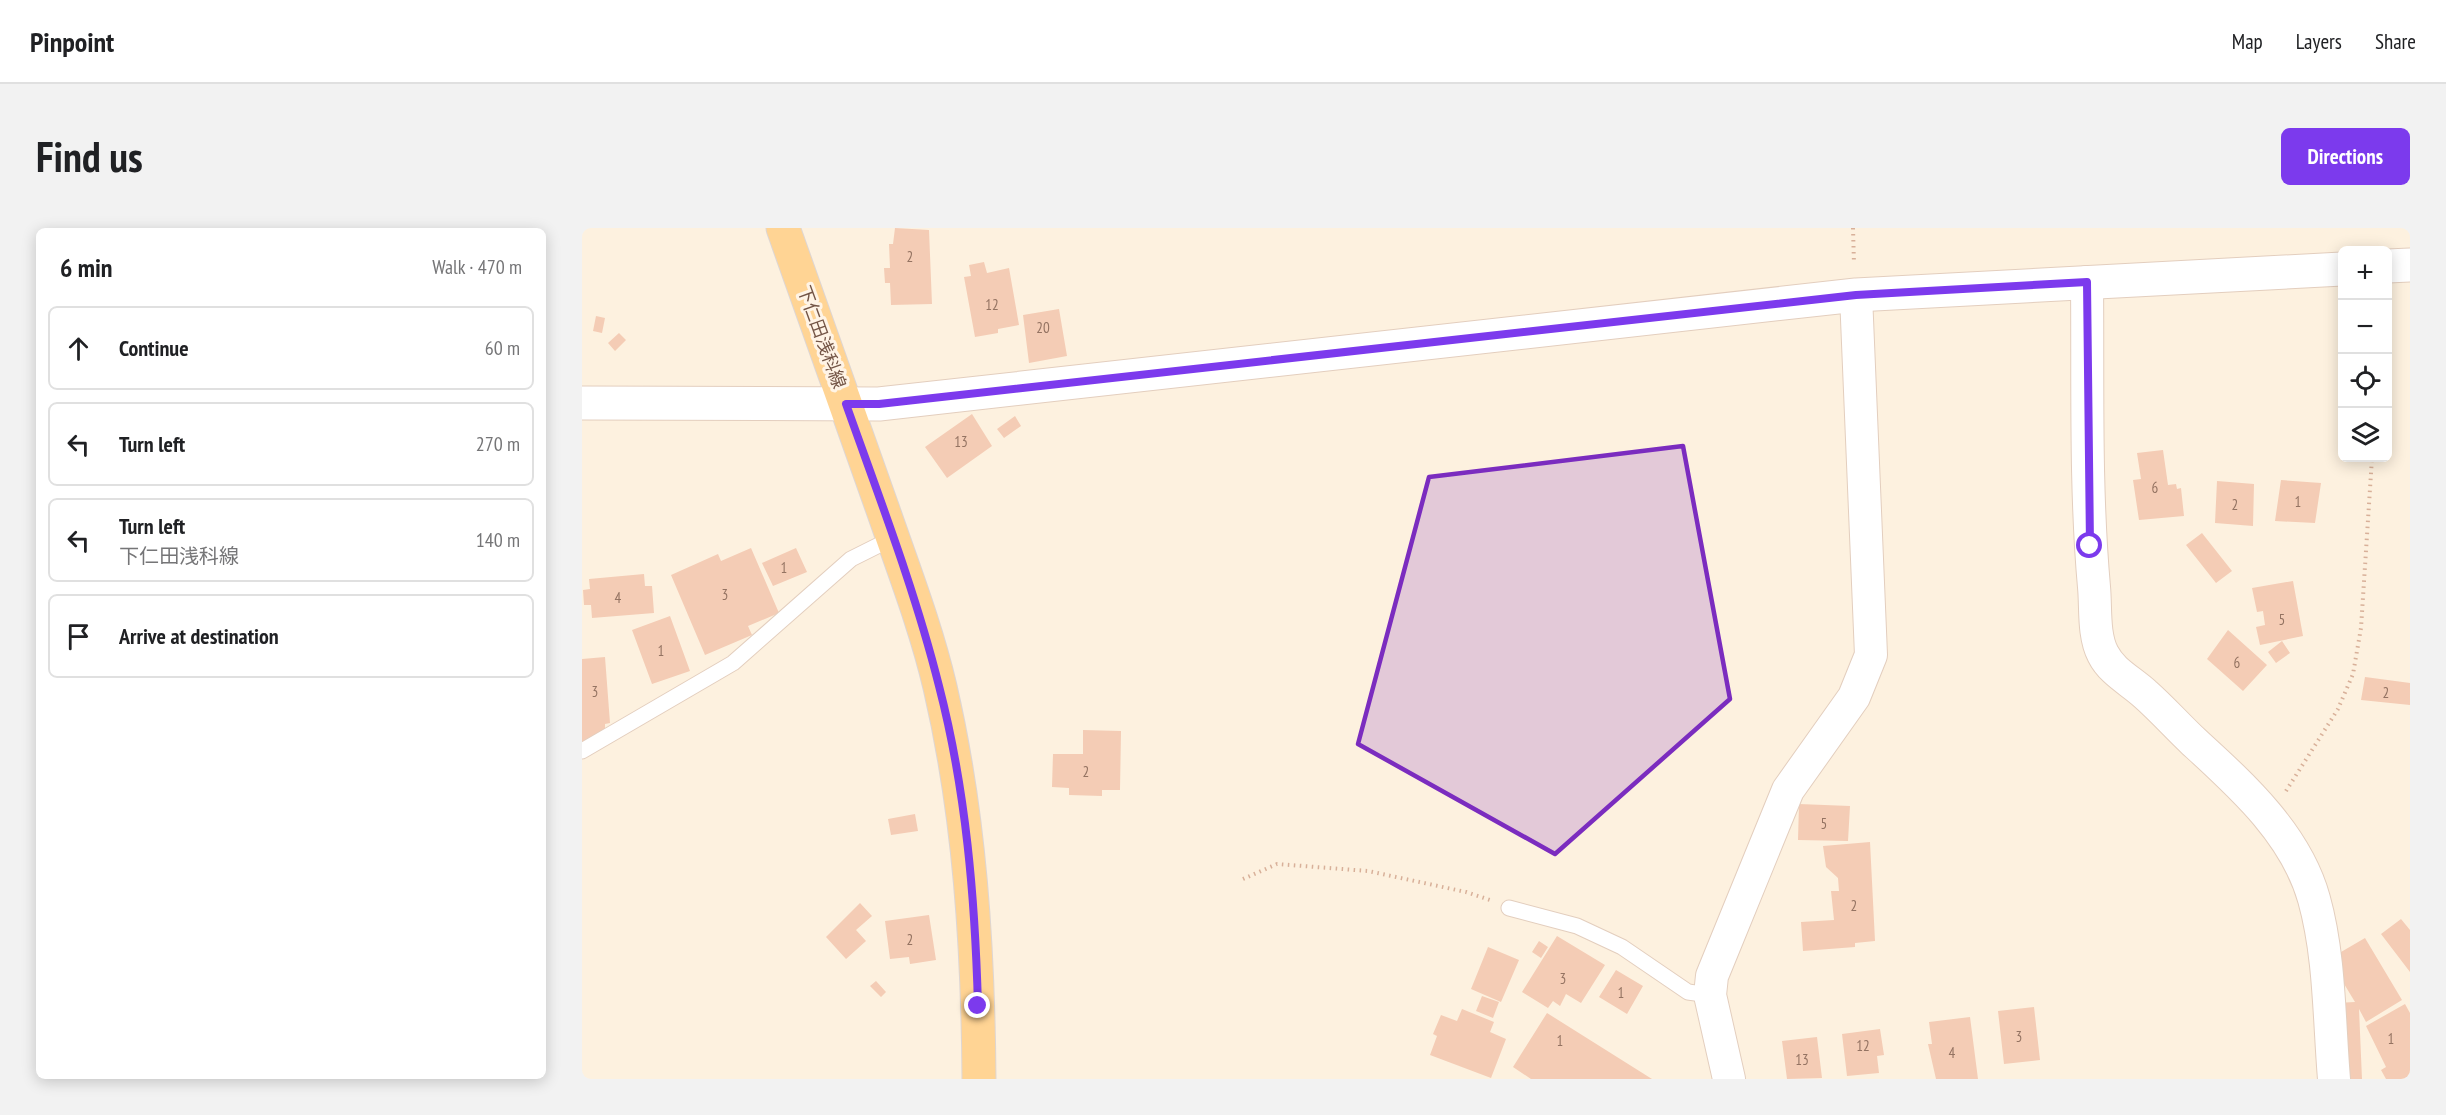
<!DOCTYPE html>
<html lang="en">
<head>
<meta charset="utf-8">
<style>
  :root { --surface:#fff; --page:#f2f2f2; --text:#202124; --muted:#757577; --line:#e0e0e0; --accent:#7c3aed }
  body { margin:0; font-family:"PT Sans Narrow","Noto Sans JP",sans-serif; background:var(--page); color:var(--text) }
  .controls { position:absolute; right:18px; top:18px; display:grid; overflow:hidden; border-radius:9px; box-shadow:0 3px 15px #0003 }
  .controls button { width:54px; height:54px; display:grid; place-items:center; padding:0; border:0; border-bottom:2px solid var(--line); background:var(--surface); color:var(--text); font:30px sans-serif }
  .stop { position:absolute; width:18px; height:18px; margin:-14px; border:4px solid #7c3aed; border-radius:50%; background:#fff }
  .stop.end { background:#7c3aed; border-color:#fff; box-shadow:0 2px 6px #0008 }
  .list { margin:0; padding:0; list-style:none }
  h2 { display:flex; justify-content:space-between; align-items:center; height:78px; margin:0; padding:0 24px; font-size:26px }
  h2 small { font-size:20px; font-weight:400; color:var(--muted) }
  .list li { display:grid; grid-template-columns:39px 1fr auto; gap:18px; align-items:center; box-sizing:border-box; height:84px; margin:0 12px 12px; padding:0 12px; border:2px solid var(--line); border-radius:9px }
  .list b { display:block; font-size:22px; white-space:nowrap }
  .list p { margin:0; font-size:20px; white-space:nowrap; color:var(--muted) }
  .list em { font-size:20px; font-style:normal; color:var(--muted) }
  .icon { flex:none; width:33px; height:33px; fill:none; stroke:currentColor; stroke-width:2; stroke-linecap:round; stroke-linejoin:round }
  .map { position:relative; flex:none; width:1828px; height:851px; overflow:hidden; border-radius:9px }
  header { display:flex; align-items:center; gap:36px; box-sizing:border-box; height:84px; padding:0 30px; background:var(--surface); border-bottom:2px solid var(--line) }
  header strong { font-size:28px }
  nav { display:flex; gap:33px; margin-inline-start:auto; font-size:21px }
  .intro { display:flex; align-items:center; justify-content:space-between; box-sizing:border-box; height:144px; padding:0 36px }
  h1 { margin:0; font-size:42px }
  .button { padding:15px 27px; border-radius:9px; background:var(--accent); color:#fff; font-size:21px; font-weight:700 }
  main { display:flex; gap:36px; padding:0 36px }
  aside { flex:1; background:var(--surface); border-radius:9px; box-shadow:0 3px 15px #0003 }
  .map>svg:first-child { display:block }
  .building { fill:#f4ccb5 }
  .lines { fill:none; stroke-linecap:round; stroke-linejoin:round }
  .service-casing { stroke:#e3cebe; stroke-width:17 }
  .minor-casing { stroke:#e3cebe; stroke-width:34 }
  .tertiary-casing { stroke:#e3cebe; stroke-width:35 }
  .primary-casing { stroke:#ded6d3; stroke-width:35 }
  .path { stroke:#d8b099; stroke-width:4; stroke-dasharray:1.5 4.5; stroke-linecap:butt }
  .service { stroke:#fff; stroke-width:15 }
  .minor { stroke:#fff; stroke-width:32 }
  .tertiary { stroke:#fff; stroke-width:33 }
  .primary { stroke:#ffd494; stroke-width:33 }
  .route { stroke:#7c3aed; stroke-width:8 }
  .marked { fill:#7b2cbf; fill-opacity:0.2; stroke:#7b2cbf; stroke-width:4.5; stroke-linejoin:round }
  .labels { text-anchor:middle; dominant-baseline:central; stroke-width:6; stroke-linejoin:round; paint-order:stroke }
  .number-label { font-size:15px; fill:#947362 }
  .street-label { font-size:18px; fill:#745546; stroke:#fff4e6 }
</style>
</head>
<body>
<header>
<strong>Pinpoint</strong>
<nav><a>Map</a><a>Layers</a><a>Share</a></nav>
</header>
<div class="intro"><h1>Find us</h1><a class="button">Directions</a></div>
<main>
<aside>
<h2>6 min<small>Walk · 470 m</small></h2>
<ul class="list">
<li><svg class="icon" aria-label="ahead" viewBox="0 0 24 24"><path d="M12 20V5M6 11l6-6 6 6"/></svg><div><b>Continue</b></div><em>60 m</em></li>
<li><svg class="icon" aria-label="left" viewBox="0 0 24 24"><path d="M17 20v-9H6M10 6l-5 5 5 5"/></svg><div><b>Turn left</b></div><em>270 m</em></li>
<li><svg class="icon" aria-label="left" viewBox="0 0 24 24"><path d="M17 20v-9H6M10 6l-5 5 5 5"/></svg><div><b>Turn left</b><p>下仁田浅科線</p></div><em>140 m</em></li>
<li><svg class="icon" aria-label="arrive" viewBox="0 0 24 24"><path d="M6 21V4h12l-3 4 3 4H6"/></svg><div><b>Arrive at destination</b></div></li>
</ul>
</aside>
<div class="map">
<svg width="1828" height="851" viewBox="0 0 1828 851">
  <rect width="100%" height="100%" fill="#fdf1df"/>
  <path class="building" d="M313,0L347,2L350,76L309,77L308,55H303L302,40H308L307,16H311Z
    M402,34L405,45L427,40L437,97L416,101V105L393,109L382,49L389,48L387,37Z
    M477,81L485,128L447,135L441,87Z
    M14,88L23,90L20,105L11,103Z
    M37,105L44,112L33,123L26,115Z
    M390,186L410,218L365,250L343,219Z
    M433,188L439,198L422,210L415,201Z
    M1581,222L1586,257L1594,256L1595,261L1599,260L1602,288L1557,292L1551,252L1559,251L1555,225Z
    M1699,252L1739,255L1733,295L1693,293Z
    M1635,253L1672,256L1671,298L1633,295Z
    M1620,305L1650,343L1634,355L1604,317Z
    M169,320L197,385L166,398L170,407L123,427L89,347L136,326L139,333Z
    M214,320L225,344L191,358L180,335Z
    M62,346L63,358H70L72,385L10,390L9,377H2L1,362L8,361L7,351Z
    M1711,353L1721,408L1678,417L1674,399L1683,397L1681,383L1675,384L1670,360Z
    M88,388L108,443L70,456L50,402Z
    M1646,402L1685,437L1661,463L1625,431Z
    M1700,413L1708,425L1694,435L1686,424Z
    M23,429L28,495L23,496V503L0,515V431Z
    M1783,449L1828,455V477L1779,472Z
    M501,502L539,503L538,562H520V568L487,567V560L470,559L471,526H501Z
    M1217,576L1268,578L1266,613L1216,612Z
    M333,586L336,603L309,607L306,591Z
    M1288,614L1293,713L1273,715V719L1221,723L1219,694L1252,692L1249,663H1257L1256,650L1244,639L1241,618Z
    M278,675L290,688L274,702L284,713L264,731L244,709Z
    M347,687L354,732L328,736L327,729L308,731L303,693Z
    M1819,691L1828,702V744L1799,706Z
    M975,708L1023,737L999,775L984,766L978,778L971,773L966,780L940,764Z
    M1783,710L1820,772L1784,794L1777,781L1780,851H1759L1754,775L1773,774L1747,731Z
    M957,713L966,719L959,730L950,724Z
    M906,719L937,732L919,774L889,761Z
    M1034,742L1061,758L1045,786L1017,769Z
    M294,753L304,764L299,769L288,758Z
    M900,768L917,774L911,790L894,783Z
    M1823,776L1828,785V851H1804L1799,842L1804,839L1784,798Z
    M1452,779L1458,832L1422,836L1416,783Z
    M880,781L912,794L908,804L924,811L909,850L848,827L855,808L851,806L859,787L875,793Z
    M965,785L1070,851H949L931,839Z
    M1388,789L1396,851H1354L1346,816H1350L1347,794Z
    M1298,801L1302,827L1295,828L1297,845L1265,848L1260,806Z
    M1235,809L1240,850L1205,851L1200,813Z"/>
  <g class="lines">
    <g class="service-casing">
      <path id="service" d="M0,523L151,435L269,331L311,310
        M927,680L995,698L1040,719L1106,764L1128,767"/>
    </g>
    <g class="minor-casing">
      <path id="minor" d="M1505,54C1506,155 1503,258 1512,359C1514,379 1511,407 1521,426C1530,444 1549,453 1563,466C1580,481 1595,498 1612,514C1659,557 1714,606 1732,671C1748,728 1747,792 1752,851
        M1147,851L1128,767L1130,748L1206,562L1272,469L1289,427L1274,67"/>
    </g>
    <g class="tertiary-casing">
      <path id="tertiary" d="M1806,38L1828,37
        M0,175L297,176L1274,67L1760,41"/>
    </g>
    <g class="primary-casing">
      <path id="primary" d="M201,0C234,94 268,188 301,282C321,340 344,399 358,459C388,588 396,719 397,851"/>
    </g>
    <path class="path" d="M1271,0L1272,36
      M1704,563L1756,481L1771,446L1779,400L1790,230
      M661,651L695,636L786,643L884,664L908,672"/>
    <use href="#service" class="service"/>
    <use href="#minor" class="minor"/>
    <use href="#tertiary" class="tertiary"/>
    <use href="#primary" class="primary"/>
  </g>
  <g class="lines">
    <path class="route" d="M396,778C393,670 384,562 357,458C333,362 297,269 264,176H297L1274,67L1505,54L1508,318"/>
  </g>
  <path class="marked" d="M1101,218L1148,471L973,626L776,516L847,249Z"/>
  <g class="labels">
    <g class="number-label">
      <text x="328" y="28">2</text>
      <text x="410" y="76">12</text>
      <text x="461" y="99">20</text>
      <text x="379" y="213">13</text>
      <text x="1573" y="259">6</text>
      <text x="1716" y="273">1</text>
      <text x="1653" y="276">2</text>
      <text x="202" y="339">1</text>
      <text x="143" y="366">3</text>
      <text x="36" y="369">4</text>
      <text x="1700" y="391">5</text>
      <text x="79" y="422">1</text>
      <text x="1655" y="434">6</text>
      <text x="13" y="463">3</text>
      <text x="1804" y="464">2</text>
      <text x="504" y="543">2</text>
      <text x="1242" y="595">5</text>
      <text x="1272" y="677">2</text>
      <text x="328" y="711">2</text>
      <text x="981" y="750">3</text>
      <text x="1039" y="764">1</text>
      <text x="1437" y="808">3</text>
      <text x="1809" y="810">1</text>
      <text x="978" y="812">1</text>
      <text x="1281" y="817">12</text>
      <text x="1370" y="824">4</text>
      <text x="1220" y="831">13</text>
    </g>
    <g class="street-label">
      <text transform="translate(240 109) rotate(70)">下仁田浅科線</text>
    </g>
  </g>
</svg>
<div class="controls">
<button>+</button>
<button>−</button>
<button><svg class="icon" aria-label="locate" viewBox="0 0 24 24"><circle cx="12" cy="12" r="6"/><path d="M12 2v4M12 18v4M2 12h4M18 12h4"/></svg></button>
<button><svg class="icon" aria-label="layers" viewBox="0 0 24 24"><path d="M12 4l9 5-9 5-9-5zM3 14l9 5 9-5"/></svg></button>
</div>
<div class="stop" style="left:1508px;top:318px"></div>
<div class="stop end" style="left:396px;top:778px"></div>
</div>
</main>
</body>
</html>
